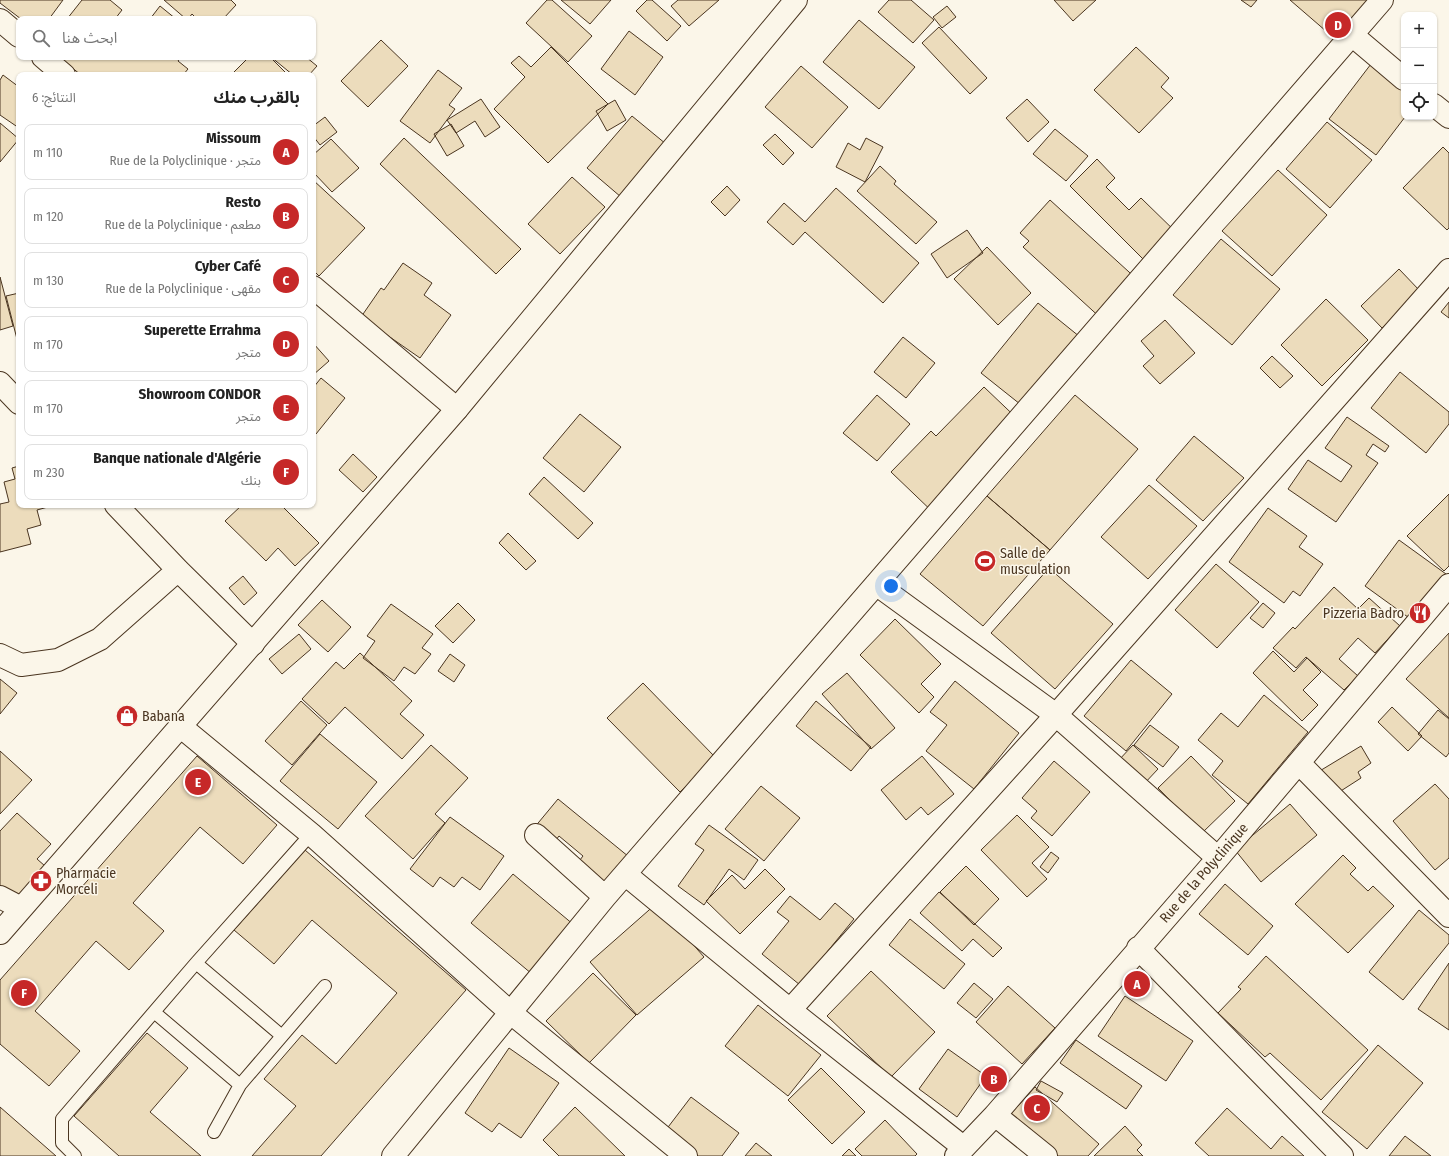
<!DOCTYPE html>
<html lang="ar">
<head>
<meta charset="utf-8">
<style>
  :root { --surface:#fff; --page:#f6f6f6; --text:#222; --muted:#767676; --line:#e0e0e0; --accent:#c62828 }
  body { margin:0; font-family:"Fira Sans Condensed","Noto Sans Arabic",sans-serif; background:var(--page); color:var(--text); direction:rtl }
  .controls { position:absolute; right:12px; top:12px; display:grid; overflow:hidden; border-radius:8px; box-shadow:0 1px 3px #0004 }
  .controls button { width:36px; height:36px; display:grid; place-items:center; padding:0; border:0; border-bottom:1px solid var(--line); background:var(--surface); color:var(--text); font:20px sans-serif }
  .you { position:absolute; left:891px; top:586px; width:14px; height:14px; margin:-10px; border:3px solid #fff; border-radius:50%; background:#1a73e8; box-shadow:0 0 0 6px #1a73e833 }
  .badge { display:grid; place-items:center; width:26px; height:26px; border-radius:50%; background:var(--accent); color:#fff; font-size:13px; font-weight:700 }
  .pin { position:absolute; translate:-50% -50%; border:2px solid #fff; box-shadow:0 1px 4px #0006 }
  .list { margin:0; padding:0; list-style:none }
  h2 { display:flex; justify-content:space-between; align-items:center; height:52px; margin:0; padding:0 16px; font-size:17px }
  h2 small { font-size:13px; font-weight:400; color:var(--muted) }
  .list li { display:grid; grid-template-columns:26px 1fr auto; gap:12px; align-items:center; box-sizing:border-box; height:56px; margin:0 8px 8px; padding:0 8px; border:1px solid var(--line); border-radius:8px }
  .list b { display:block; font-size:15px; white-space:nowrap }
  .list p { margin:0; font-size:13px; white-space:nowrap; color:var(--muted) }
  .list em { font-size:13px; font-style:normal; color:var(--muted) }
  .icon { flex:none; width:22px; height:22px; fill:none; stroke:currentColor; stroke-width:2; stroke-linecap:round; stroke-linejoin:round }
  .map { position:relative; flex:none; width:1449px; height:1156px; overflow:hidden; direction:ltr }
  .search { position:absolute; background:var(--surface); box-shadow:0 1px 3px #0004; left:16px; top:16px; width:300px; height:44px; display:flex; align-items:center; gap:10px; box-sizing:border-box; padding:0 14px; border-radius:8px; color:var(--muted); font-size:15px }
  .panel { position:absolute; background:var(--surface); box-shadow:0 1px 3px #0004; left:16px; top:72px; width:300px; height:436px; border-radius:8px; direction:rtl }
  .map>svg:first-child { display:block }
  .building { fill:#ecdcbc; stroke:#4a3520 }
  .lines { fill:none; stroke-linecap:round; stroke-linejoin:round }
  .service-casing { stroke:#4a3520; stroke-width:14 }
  .minor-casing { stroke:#4a3520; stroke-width:24 }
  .primary-casing { stroke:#4a3520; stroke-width:24 }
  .service { stroke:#fbf6e9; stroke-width:12 }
  .minor { stroke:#fbf6e9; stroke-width:22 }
  .primary { stroke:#fbf6e9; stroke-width:22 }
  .labels { text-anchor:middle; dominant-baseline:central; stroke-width:3; stroke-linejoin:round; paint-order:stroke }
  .poi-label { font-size:14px; fill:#4a3520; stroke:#fbf6e9; text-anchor:start }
  .street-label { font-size:14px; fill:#4a3520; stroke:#fbf6e9 }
</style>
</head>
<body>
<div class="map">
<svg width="1449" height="1156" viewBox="0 0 1449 1156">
  <rect width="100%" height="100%" fill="#fbf6e9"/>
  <path class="building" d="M0,0H63L49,19H21L0,3Z
    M82,0H110L122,10L115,19H67Z
    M164,0H231L236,5L223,19H197L192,14L188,19H186Z
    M547,0H552L592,36L568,62L526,23Z
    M561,0H611L590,24Z
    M647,0H652L681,26L667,41L636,11Z
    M678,0H719L689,26L671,6Z
    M889,0H911L934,20L913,43L878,12Z
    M1054,0H1096L1073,21Z
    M1241,0H1257L1251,7Z
    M1290,0H1368L1341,44Z
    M160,6L176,19H150Z
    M947,6L956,17L942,28L933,17Z
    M859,20L915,67L879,109L823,62Z
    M939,27L987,78L970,94L922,43Z
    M629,31L663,57L635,95L601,69Z
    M381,40L408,66L368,107L341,81Z
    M551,47L608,104L548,163L494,109L525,77L511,63L519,56L531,67Z
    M1136,47L1169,78L1161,87L1173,98L1139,133L1094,90Z
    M59,57H181L178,61L188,69L183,75H81Z
    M249,57H270L288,75H231Z
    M271,57H306L317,66L309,75H293Z
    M1371,64L1404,89L1405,117L1376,155L1329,119Z
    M801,66L848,107L812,148L765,107Z
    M438,70L462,88L449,105L455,109L430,143L400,121Z
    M3,75L19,87V128L0,115V80Z
    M481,99L500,127L485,137L475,121L456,133L447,120Z
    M1027,99L1049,122L1028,142L1006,118Z
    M615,100L626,120L607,131L596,111Z
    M632,116L666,144L621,197L587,168Z
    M325,117L337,132L320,145L313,136V126Z
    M1327,122L1372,160L1330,208L1286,169Z
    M0,123L19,139L0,162Z
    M451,124L464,146L447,156L434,134Z
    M1055,129L1088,156L1066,181L1033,154Z
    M775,134L794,153L783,165L763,145Z
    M404,138L521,249L496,274L380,164Z
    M866,138L883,147L865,182L836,167L848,143L860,150Z
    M331,139L359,168L332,192L313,172V155Z
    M1443,147L1449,153V228L1447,230L1403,188Z
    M1097,159L1115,178L1106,187L1129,210L1141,198L1182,238L1152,268L1070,186Z
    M880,166L896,181L894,184L937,222L916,244L857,191Z
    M1278,170L1327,215L1272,276L1222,231Z
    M572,177L605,207L560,254L528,224Z
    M313,180L365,228L319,276L313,270Z
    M727,186L740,200L725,216L711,202Z
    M836,188L919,263L883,303L805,232L793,245L767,222L784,203L805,222Z
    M1050,200L1140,282L1104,321L1023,247L1029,241L1020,233Z
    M967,230L983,253L947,278L931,254Z
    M1221,239L1280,289L1232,345L1173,295Z
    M987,247L1031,293L998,325L954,279Z
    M403,263L432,283L424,295L451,315L420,358L361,317L381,288L384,290Z
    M1399,269L1420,291L1382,328L1361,306Z
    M0,277L13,326L0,330Z
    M19,293V347L6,296Z
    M1326,299L1368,340L1322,386L1281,345Z
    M1449,302V318L1441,312Z
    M1038,303L1085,341L1030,412L981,373Z
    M1165,320L1195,353L1160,384L1143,366L1154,356L1141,341Z
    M903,337L935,363L906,398L874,372Z
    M313,343L329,361L313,375Z
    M1272,356L1293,376L1280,388L1260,368Z
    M1400,372L1449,412V424L1426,453L1371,408Z
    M321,378L345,398L316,434L313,431V388Z
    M984,387L1026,427L938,517L891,472L931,431L936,436Z
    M877,395L910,424L877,461L843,433Z
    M1075,395L1138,449L1050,550L987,496Z
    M580,414L621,447L584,492L543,458Z
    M1347,417L1389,446L1385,452L1373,444L1366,455L1378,463L1336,522L1288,489L1308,460L1341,482L1352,466L1325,448Z
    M1194,436L1244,478L1203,521L1156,480Z
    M353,454L377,477L363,492L339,470Z
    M19,466V505H55L37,510L41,525L27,529L31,544L0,552V504L9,502L4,482L15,479L12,468Z
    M544,477L593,523L578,539L529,494Z
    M1149,485L1197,526L1148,579L1101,537Z
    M1449,494V566L1444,571L1407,536Z
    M987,496L1050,550L983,626L920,574Z
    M242,505H281L319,543L295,566L278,548L266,561L225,521Z
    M1268,508L1307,536L1299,547L1323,564L1300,596L1293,591L1284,603L1229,562Z
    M508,533L536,561L526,570L499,543Z
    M1399,540L1446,574L1412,620L1365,586Z
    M1216,564L1259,602L1217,648L1175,610Z
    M1049,568L1113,624L1055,689L991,633Z
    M243,576L257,593L244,605L229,588Z
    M1334,587L1358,609L1369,598L1400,626L1375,653L1358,638L1339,659L1358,676L1344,690L1306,657L1296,668L1273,648L1293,627L1295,629Z
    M322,600L351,627L328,652L298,625Z
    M458,603L475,620L453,643L435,626Z
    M1263,603L1275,613L1263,628L1250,618Z
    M391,604L433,634L422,648L431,654L415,674L404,667L394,681L363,658L375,641L367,636Z
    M895,619L941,664L921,684L934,697L919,713L860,655Z
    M1449,633V718L1406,679Z
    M299,634L311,649L282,674L269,659Z
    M1273,651L1294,672L1307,658L1321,672L1303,690L1318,705L1302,721L1253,673Z
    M360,653L412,701L400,714L424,735L402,759L345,707L329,724L302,699L336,662L344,669Z
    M450,654L465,665L454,682L438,671Z
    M1131,660L1172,694L1126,751L1084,716Z
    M847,673L895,728L871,749L822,694Z
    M0,679L17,693L0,714Z
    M955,681L1019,733L974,789L926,751L947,725L930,712Z
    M643,683L715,757L680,792L607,718Z
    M1264,695L1308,732L1248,804L1212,775L1223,761L1198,740L1221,713L1238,727Z
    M301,701L327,725L292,765L265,741Z
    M816,701L871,747L851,771L796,726Z
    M1392,707L1422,736L1408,751L1378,722Z
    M1438,710L1449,719V753L1446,757L1418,734Z
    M1150,725L1179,747L1163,767L1134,745Z
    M320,734L377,782L338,829L280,781Z
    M431,745L468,778L435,814L445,823L413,859L365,816Z
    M1133,745L1158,769L1143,785L1117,762Z
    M1361,746L1371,763L1358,772L1361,778L1333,796L1318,772Z
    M0,751L32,780L0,814Z
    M197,756L277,825L243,864L200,827L133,903L164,931L129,970L96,941L35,1011L80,1051L49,1086L0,1044V980Z
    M922,756L954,794L928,815L921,807L906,820L881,790Z
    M1191,756L1235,801L1202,833L1158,788Z
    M1054,761L1090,792L1052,836L1031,818L1037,811L1022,798Z
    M1435,784L1449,799V858L1435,870L1393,821Z
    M761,786L800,818L764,861L725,829Z
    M558,799L634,861L606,896L573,869L583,856L559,836L549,849L529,834Z
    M1290,804L1317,835L1261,882L1235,850Z
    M17,813L51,844L37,859L45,866L12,903L0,893V831Z
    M1017,815L1049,847L1032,863L1047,879L1027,897L981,850Z
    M450,817L504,856L480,890L462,877L454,887L440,877L433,887L410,869Z
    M709,825L758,860L744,880L729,869L704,905L678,886L704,850L695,844Z
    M305,850L466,990L321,1156H252L296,1106L264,1079L302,1035L336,1064L397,993L312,920L274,964L234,930Z
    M1051,852L1059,858L1048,873L1040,867Z
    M1343,855L1356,868L1350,874L1368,891L1373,886L1394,906L1348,953L1295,904Z
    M966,866L999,899L974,925L940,892Z
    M765,869L785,889L740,934L706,901L732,875L745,889Z
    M513,874L574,925L532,974L471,923Z
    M1225,884L1273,926L1248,955L1199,914Z
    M939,892L1002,948L993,957L973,939L962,951L920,913Z
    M790,896L820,920L835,903L854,919L800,985L762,954L789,921L777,912Z
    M657,903L704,957L637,1015L590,962Z
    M1419,910L1449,935V943L1403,1000L1369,972Z
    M910,919L965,964L944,989L889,945Z
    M1266,956L1368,1050L1321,1100L1270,1053L1265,1057L1218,1013L1241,989L1238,987Z
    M1449,963V1030L1418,1009Z
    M871,971L935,1032L891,1077L827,1016Z
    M593,973L636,1015L589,1063L546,1021Z
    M974,983L993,999L976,1018L957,1003Z
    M1008,986L1055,1028L1022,1064L976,1022Z
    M1125,996L1193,1041L1166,1081L1098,1036Z
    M758,1005L821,1055L788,1096L725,1046Z
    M147,1033L188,1068L150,1112L201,1156H119L74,1116Z
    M1076,1040L1142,1086L1126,1109L1060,1063Z
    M1378,1045L1423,1083L1367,1149L1322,1112Z
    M509,1048L559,1083L521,1138L499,1123L492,1132L465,1113Z
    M948,1049L986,1076L957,1117L919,1089Z
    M821,1068L865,1112L832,1144L788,1100Z
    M1041,1081L1063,1093L1057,1102L1036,1090Z
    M1035,1087L1099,1144L1088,1156H1028L997,1129Z
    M691,1097L739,1133L722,1156H682L659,1139Z
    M0,1107L56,1156H0Z
    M575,1107L625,1156H559L543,1140Z
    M1227,1108L1271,1149L1282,1136L1304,1156H1209L1195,1143Z
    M885,1120L917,1154L915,1156H862L855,1149Z
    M1125,1126L1142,1145L1137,1150L1143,1156H1094Z
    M1405,1136L1431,1156H1389Z
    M756,1143L772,1156H745Z
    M849,1149L856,1156H842Z"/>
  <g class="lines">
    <g class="service-casing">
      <path id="service" d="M196,963L282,1036
        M154,1012L240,1085
        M214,1132L240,1085L325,986
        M75,1156L62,1143V1119L196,963L311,834"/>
    </g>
    <g class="minor-casing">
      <path id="minor" d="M0,20L19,36
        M1352,35L1404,79
        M43,57L64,75
        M1434,105L1449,117
        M313,287L457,409
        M0,383L19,403
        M116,505L178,570L253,644
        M876,584L1056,715L1218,858
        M0,655L21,665L58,660L100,639L178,570
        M180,726L311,834L511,1013L686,1156
        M1299,763L1449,916
        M536,835L605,897
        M625,874L790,1010L963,1147
        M0,897L21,908
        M1138,948L1342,1156
        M790,1010L1056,715L1449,270
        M995,1115L1046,1156
        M393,1156L605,897L1382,0
        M956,1156L995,1115L1218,858L1449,585"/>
    </g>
    <g class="primary-casing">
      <path id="primary" d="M0,933L457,409L796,0"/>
    </g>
    <use href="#service" class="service"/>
    <use href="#minor" class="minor"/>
    <use href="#primary" class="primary"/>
  </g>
  <defs>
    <g id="stadium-disc" transform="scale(1.15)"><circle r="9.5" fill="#c62828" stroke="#fbf6e9"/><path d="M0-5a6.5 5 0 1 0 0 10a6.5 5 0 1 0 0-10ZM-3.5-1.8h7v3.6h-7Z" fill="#fff"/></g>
    <g id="restaurant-disc" transform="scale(1.15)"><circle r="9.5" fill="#c62828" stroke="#fbf6e9"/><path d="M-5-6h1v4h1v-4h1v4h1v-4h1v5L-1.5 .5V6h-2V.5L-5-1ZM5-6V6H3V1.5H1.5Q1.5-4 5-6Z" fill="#fff"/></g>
    <g id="shop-disc" transform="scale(1.15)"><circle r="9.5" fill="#c62828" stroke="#fbf6e9"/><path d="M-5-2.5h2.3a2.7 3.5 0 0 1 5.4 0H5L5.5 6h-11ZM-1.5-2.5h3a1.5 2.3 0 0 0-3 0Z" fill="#fff"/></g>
    <g id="pharmacy-disc" transform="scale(1.15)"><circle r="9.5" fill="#c62828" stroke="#fbf6e9"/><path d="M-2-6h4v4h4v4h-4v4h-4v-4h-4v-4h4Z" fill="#fff"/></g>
  </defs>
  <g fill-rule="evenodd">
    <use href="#stadium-disc" x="985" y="561"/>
    <use href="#restaurant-disc" x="1420" y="613"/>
    <use href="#shop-disc" x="127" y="716"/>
    <use href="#pharmacy-disc" x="41" y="881"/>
  </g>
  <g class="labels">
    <g class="poi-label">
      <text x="1000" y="553">Salle de<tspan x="1000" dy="16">musculation</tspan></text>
      <text x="1404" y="613" text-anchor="end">Pizzeria Badro</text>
      <text x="142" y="716">Babana</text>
      <text x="56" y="873">Pharmacie<tspan x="56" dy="16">Morceli</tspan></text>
    </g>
    <g class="street-label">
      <text transform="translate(1204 873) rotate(-49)">Rue de la Polyclinique</text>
    </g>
  </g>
</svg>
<div class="controls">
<button>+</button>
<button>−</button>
<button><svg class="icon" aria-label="locate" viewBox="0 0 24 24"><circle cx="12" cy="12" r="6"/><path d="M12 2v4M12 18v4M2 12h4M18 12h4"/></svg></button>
</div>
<div class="you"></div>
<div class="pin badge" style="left:1137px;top:984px">A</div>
<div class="pin badge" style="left:994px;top:1079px">B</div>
<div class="pin badge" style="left:1037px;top:1108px">C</div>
<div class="pin badge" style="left:1338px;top:25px">D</div>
<div class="pin badge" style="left:198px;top:782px">E</div>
<div class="pin badge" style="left:24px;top:993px">F</div>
<div class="search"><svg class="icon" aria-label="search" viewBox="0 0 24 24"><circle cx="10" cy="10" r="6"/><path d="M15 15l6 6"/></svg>ابحث هنا</div>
<section class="panel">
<h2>بالقرب منك<small>النتائج: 6</small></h2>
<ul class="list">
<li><span class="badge">A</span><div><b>Missoum</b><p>متجر · Rue de la Polyclinique</p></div><em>110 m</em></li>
<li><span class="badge">B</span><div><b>Resto</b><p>مطعم · Rue de la Polyclinique</p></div><em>120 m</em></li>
<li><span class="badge">C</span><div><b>Cyber Café</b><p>مقهى · Rue de la Polyclinique</p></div><em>130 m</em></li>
<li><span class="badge">D</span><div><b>Superette Errahma</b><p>متجر</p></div><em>170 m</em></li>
<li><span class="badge">E</span><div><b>Showroom CONDOR</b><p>متجر</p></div><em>170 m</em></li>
<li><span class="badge">F</span><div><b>Banque nationale d'Algérie</b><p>بنك</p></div><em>230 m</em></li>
</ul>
</section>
</div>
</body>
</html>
